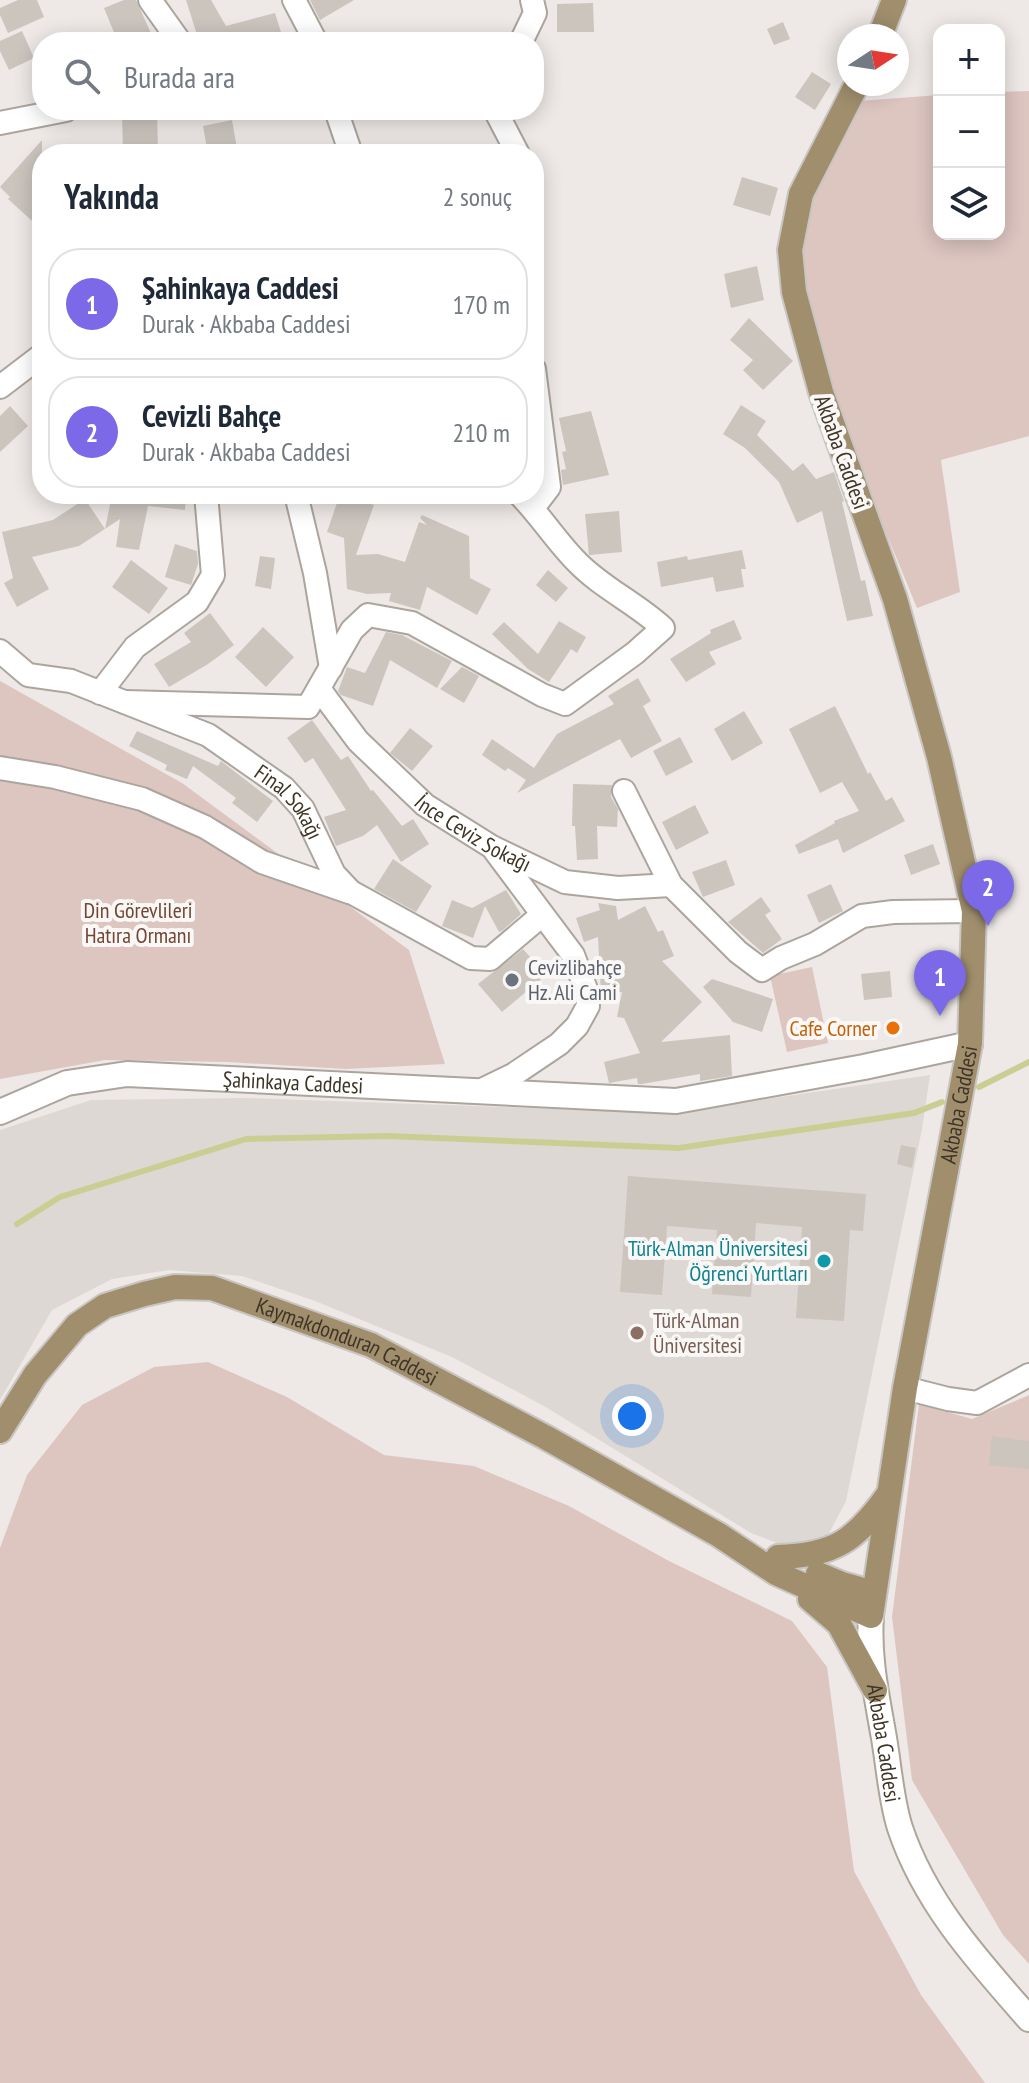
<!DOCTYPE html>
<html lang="tr">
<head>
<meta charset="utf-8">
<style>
  :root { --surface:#fff; --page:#f2f2f3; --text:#1f2937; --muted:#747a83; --line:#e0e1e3; --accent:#7b69e8 }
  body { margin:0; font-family:"PT Sans Narrow",sans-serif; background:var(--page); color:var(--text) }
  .controls { position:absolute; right:24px; top:24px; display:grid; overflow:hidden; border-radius:16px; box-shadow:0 4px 20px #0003 }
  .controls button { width:72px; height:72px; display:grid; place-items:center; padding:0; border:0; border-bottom:2px solid var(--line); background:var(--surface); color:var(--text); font:40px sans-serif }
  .compass { position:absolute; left:837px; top:24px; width:72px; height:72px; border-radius:50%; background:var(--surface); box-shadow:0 4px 20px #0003; rotate:78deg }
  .you { position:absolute; left:632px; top:1416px; width:28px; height:28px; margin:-20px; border:6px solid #fff; border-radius:50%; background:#1a73e8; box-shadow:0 0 0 12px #1a73e833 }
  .badge { display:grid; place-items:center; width:52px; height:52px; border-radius:50%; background:var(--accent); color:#fff; font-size:26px; font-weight:700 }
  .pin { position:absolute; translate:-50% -66px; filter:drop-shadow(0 2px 4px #0008) }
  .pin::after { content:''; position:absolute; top:42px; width:28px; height:24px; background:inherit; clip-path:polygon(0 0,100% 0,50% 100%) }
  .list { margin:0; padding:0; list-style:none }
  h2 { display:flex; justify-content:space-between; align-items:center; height:104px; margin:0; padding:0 32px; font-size:34px }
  h2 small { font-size:26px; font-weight:400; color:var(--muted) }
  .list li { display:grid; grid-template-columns:52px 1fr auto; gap:24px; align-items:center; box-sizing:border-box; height:112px; margin:0 16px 16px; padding:0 16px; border:2px solid var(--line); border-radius:32px }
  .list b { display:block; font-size:30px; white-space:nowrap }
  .list p { margin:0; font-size:26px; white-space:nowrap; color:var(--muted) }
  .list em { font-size:26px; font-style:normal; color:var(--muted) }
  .icon { flex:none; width:44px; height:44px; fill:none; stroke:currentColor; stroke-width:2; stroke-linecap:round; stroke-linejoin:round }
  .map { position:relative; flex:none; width:1029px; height:2083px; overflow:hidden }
  .search { position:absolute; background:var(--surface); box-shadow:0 4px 20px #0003; left:32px; top:32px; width:512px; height:88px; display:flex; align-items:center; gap:20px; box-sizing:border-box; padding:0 28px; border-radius:32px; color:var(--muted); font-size:30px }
  .panel { position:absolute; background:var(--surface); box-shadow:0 4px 20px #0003; left:32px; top:144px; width:512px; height:360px; border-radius:32px }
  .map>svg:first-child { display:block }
  .built { fill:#ddd8d4 }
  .green { fill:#ddc5c0 }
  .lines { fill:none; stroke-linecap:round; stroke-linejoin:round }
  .stream { stroke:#cbce92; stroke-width:6 }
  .building { fill:#cbc5be }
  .minor-casing { stroke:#aca59d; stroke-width:26 }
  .tertiary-casing { stroke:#aca59d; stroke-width:28 }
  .secondary-casing { stroke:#aea599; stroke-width:28 }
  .primary-casing { stroke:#c9c6c2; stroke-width:28 }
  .minor { stroke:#fff; stroke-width:22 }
  .tertiary { stroke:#fff; stroke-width:24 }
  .secondary { stroke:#fff; stroke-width:24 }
  .primary { stroke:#a08e6d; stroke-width:24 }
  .worship-dot { fill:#6b7280; stroke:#faf8f6; stroke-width:3 }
  .food-dot { fill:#e8710a; stroke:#faf8f6; stroke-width:3 }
  .culture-dot { fill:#0f9aa8; stroke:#faf8f6; stroke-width:3 }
  .education-dot { fill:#8d6e63; stroke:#faf8f6; stroke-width:3 }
  .labels { text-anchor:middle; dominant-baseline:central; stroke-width:8; stroke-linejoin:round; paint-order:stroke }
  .street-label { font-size:22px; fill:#3f3526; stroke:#faf8f6 }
  .park-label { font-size:22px; fill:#734532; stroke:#faf8f6 }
  .worship-label { font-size:22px; fill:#5b616d; stroke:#faf8f6; text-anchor:start }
  .food-label { font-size:22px; fill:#c56008; stroke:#faf8f6; text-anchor:end }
  .culture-label { font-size:22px; fill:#0d838f; stroke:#faf8f6; text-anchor:end }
  .education-label { font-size:22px; fill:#785e54; stroke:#faf8f6; text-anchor:start }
</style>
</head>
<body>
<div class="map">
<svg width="1029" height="2083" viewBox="0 0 1029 2083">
  <rect width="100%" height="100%" fill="#eee9e6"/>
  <path class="built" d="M930,1075L922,1129L846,1501L825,1541L785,1546L751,1533L544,1406L452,1357L315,1301L242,1276L169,1270L112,1279L52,1310L0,1400V1130L91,1100L246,1098L671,1113Z"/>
  <path class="green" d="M1029,91V436L941,460L960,592L917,608L846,435L800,278L806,206L859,101L939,95V234H999V92Z
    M0,681L182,783L409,950L445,1064L346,1069L228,1062L105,1060L0,1079Z
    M812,967L828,1043L787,1052L770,976Z
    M208,1362L287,1397L384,1455L474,1466L569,1506L669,1561L792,1621L827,1667L854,1871L921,1995L985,2083H0V1548L27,1475L82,1405L154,1367Z
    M1029,1395V1964L1003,1935L912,1780L892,1617L919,1404L972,1419Z"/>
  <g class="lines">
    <path class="stream" d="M979,1087L1029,1062
      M17,1224L60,1197L246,1139L387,1136L679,1148L914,1113L942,1102"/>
  </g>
  <path class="building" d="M18,0H37L44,17L8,33L0,15V8Z
    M124,0H136L155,42H118L104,8Z
    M186,0H211L226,26L275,13L284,42H194L192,36L197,35Z
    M310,0H354L320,20Z
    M593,3L594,32H557V4Z
    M783,22L790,39L774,45L767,29Z
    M22,31L34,58L9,70L0,51V41Z
    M812,72L831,84L815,110L795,97Z
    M157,113L158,151L123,152L122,114Z
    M232,120L238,154H208L203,126Z
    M42,140V230L8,199L10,197L0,187Z
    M742,177L778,188L770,216L733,205Z
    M757,266L764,300L731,308L724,274Z
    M749,318L793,361L763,390L743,370L753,360L730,340Z
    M741,405L766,421L757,435L793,471L803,463L816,479L834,472L844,501L842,502L861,581L865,580L873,616L847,621L822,511L797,523L779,482L745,448L723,434Z
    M10,406L28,426L0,452V416Z
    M591,411L609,475L563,485L561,470L566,469L562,452L566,451L559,418Z
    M140,494H186L185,510L148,506L139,550L116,547L120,519L79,546L32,557L49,589L17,607L4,583L13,578L2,532L53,520L85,499L105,529L112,495L140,501Z
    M340,494L374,505L356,555L378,554L405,562L419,522L427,525L420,518L422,515L469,536L470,578L491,589L477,615L427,587L420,610L389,601L391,593L367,594L347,589L344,538L327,532Z
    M619,511L622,552L589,555L585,514Z
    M175,544L197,551L198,564L191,585L165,577Z
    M742,550L746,569H741L744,587L716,592L713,577L661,587L657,562L687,556L688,560Z
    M260,556L275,558L271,589L255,586Z
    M131,560L168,588L149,614L112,587Z
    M548,570L568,588L556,602L536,585Z
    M210,613L234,645L208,664L169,687L154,664L191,642L184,633Z
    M734,620L742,639L709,652L716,664L686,682L670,659L711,633L710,630Z
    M559,621L586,637L577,653L571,649L549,682L528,669L492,634L504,622L538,654Z
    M263,627L294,657L266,687L235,657Z
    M386,632L402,635L452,661L437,688L390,660L373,706L341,695L338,691L347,667L365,673Z
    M462,667L479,676L464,703L440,689Z
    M638,678L651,701L643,706L662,741L631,758L620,739L517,793L526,780L508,768L505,771L482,755L492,739L534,768L557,734L614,704L608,696Z
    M835,706L868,774L870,772L886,801L892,797L905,821L843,853L838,839L799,854L795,845L835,823L834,821L859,811L842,782L820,793L789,729Z
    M744,711L763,743L732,761L714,729Z
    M312,720L341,760L348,756L371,791L373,790L402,826L413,819L429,844L401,862L377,825L363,836L336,846L324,817L346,810L313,758L305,763L287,738Z
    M410,728L433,746L412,771L390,753Z
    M137,731L218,766L221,761L273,801L257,822L232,803L236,798L193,766L187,779L165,770L167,765L129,746Z
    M680,737L693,762L666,776L653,751Z
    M573,784L612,785L611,797L618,809L617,827L597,826L598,859L577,860L575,826H572Z
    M695,805L709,833L676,850L662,822Z
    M933,844L940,864L911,875L904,855Z
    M393,859L432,886L416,912L374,889Z
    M726,860L735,885L703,897L692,872Z
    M831,884L843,911L819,923L807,895Z
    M506,890L521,914L502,931L499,932L485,906L473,938L442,926L452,900L472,908Z
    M761,897L771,911L765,915L782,939L763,953L728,922Z
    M598,903L616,906L618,920L645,906L658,932L663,930L674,956L662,961L702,1002L661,1042L730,1035L732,1076L700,1081V1074L642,1084H638L637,1078L609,1083L604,1062L640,1053L624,1018L617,1017L622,992L601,993L598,937L584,942L576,918L600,910Z
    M523,949L546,975L502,1012L478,984Z
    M890,971L892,997L864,1000L861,974Z
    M712,979L773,999L762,1032L733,1022L703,987Z
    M901,1145L916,1148L912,1168L897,1164Z
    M628,1176L866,1194L863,1231L850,1230L844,1321L796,1318L802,1227L756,1223L751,1297L712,1294L717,1230L667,1226L662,1295L620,1292Z
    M992,1436L1029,1441V1469L989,1465Z"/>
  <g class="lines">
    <g class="minor-casing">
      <g id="minor">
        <path d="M150,0L180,42"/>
        <path d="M294,0L316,42"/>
        <path d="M521,42L535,13L532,0"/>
        <path d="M336,110L351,154"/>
        <path d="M495,110L518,154"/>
        <path d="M0,123L66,110"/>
        <path d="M0,387L42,355"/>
        <path d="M296,494L315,573L331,668"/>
        <path d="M525,497L533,508L549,487L534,369"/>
        <path id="s1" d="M0,651L28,675L71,681L208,735L284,788L303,809L334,874L351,892L471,958L490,959L542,915"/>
        <path id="s2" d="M320,690L358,741L425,805L492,847L565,882L618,888L671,885"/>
        <path d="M100,693L135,647L197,602L213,575L206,494"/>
        <path d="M125,702L308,707L352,630L368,615L412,623L542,695L565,704L635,653L663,628C636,603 602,588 577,562C556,541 540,515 519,494"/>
        <path d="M0,768L55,777L142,799L205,827L262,862L349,892"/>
        <path d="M624,791L671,885L738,952L762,970L781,958L815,944L862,916L893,912L974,911"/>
        <path d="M478,1092L513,1075L559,1044L577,1026L588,1006L587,992L573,955L495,851"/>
        <path d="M905,1388L948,1399L977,1403L1029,1375"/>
      </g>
    </g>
    <g class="tertiary-casing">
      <g id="tertiary">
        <path id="s3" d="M0,1112L67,1083L127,1074L676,1101L864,1067L970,1044"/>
      </g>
    </g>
    <g class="secondary-casing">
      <g id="secondary">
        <path id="s4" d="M871,1616C868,1658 877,1697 884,1738C889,1767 891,1800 900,1828C925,1903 978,1961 1029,2019"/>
      </g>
    </g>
    <g class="primary-casing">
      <g id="primary">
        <path d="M880,36L894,0"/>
        <path id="s5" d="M0,1431L35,1375L77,1325L105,1306L144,1294L175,1287L212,1288L371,1345L545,1437L719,1535L776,1573L871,1616L905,1388L970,1044L974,911L939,757L895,599L821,392L794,292L790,250L801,194L857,84"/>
        <path d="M778,1557C835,1555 855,1541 888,1495"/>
        <path d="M818,1574L842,1584L874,1593"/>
        <path d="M810,1599L839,1624L875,1690"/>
      </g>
    </g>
    <use href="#minor" class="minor"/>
    <use href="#tertiary" class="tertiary"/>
    <use href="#secondary" class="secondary"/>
    <use href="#primary" class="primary"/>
  </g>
  <circle class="worship-dot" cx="512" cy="980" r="8"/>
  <circle class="food-dot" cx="893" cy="1028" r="8"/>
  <circle class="culture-dot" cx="824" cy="1261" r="8"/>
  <circle class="education-dot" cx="637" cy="1333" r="8"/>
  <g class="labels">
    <g class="street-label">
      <text transform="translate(842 452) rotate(70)">Akbaba Caddesi</text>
      <text stroke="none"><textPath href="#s1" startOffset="334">Final Sokağı</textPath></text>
      <text stroke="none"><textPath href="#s2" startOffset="212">İnce Ceviz Sokağı</textPath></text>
      <text stroke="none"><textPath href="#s3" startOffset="300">Şahinkaya Caddesi</textPath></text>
      <text stroke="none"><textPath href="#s5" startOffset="1532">Akbaba Caddesi</textPath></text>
      <text stroke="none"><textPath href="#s5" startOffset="420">Kaymakdonduran Caddesi</textPath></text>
      <text stroke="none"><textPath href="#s4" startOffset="128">Akbaba Caddesi</textPath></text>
    </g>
    <g class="park-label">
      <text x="138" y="910">Din Görevlileri<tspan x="138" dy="25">Hatıra Ormanı</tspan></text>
    </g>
    <g class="worship-label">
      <text x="528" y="967">Cevizlibahçe<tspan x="528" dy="25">Hz. Ali Cami</tspan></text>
    </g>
    <g class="food-label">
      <text x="877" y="1028">Cafe Corner</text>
    </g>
    <g class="culture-label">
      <text x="808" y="1248">Türk-Alman Üniversitesi<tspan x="808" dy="25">Öğrenci Yurtları</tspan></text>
    </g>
    <g class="education-label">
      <text x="653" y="1320">Türk-Alman<tspan x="653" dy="25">Üniversitesi</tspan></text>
    </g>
  </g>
</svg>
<div class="controls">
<button>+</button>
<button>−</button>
<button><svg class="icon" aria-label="layers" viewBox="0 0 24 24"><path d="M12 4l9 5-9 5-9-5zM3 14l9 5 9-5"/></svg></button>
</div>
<svg class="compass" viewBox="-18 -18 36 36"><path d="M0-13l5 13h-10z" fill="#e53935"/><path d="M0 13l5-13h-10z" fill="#747a83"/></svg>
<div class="you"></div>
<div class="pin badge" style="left:940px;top:1016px">1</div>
<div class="pin badge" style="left:988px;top:926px">2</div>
<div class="search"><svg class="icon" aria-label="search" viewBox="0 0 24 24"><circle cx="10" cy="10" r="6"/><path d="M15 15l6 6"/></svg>Burada ara</div>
<section class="panel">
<h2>Yakında<small>2 sonuç</small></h2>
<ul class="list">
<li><span class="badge">1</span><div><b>Şahinkaya Caddesi</b><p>Durak · Akbaba Caddesi</p></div><em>170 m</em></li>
<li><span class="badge">2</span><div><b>Cevizli Bahçe</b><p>Durak · Akbaba Caddesi</p></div><em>210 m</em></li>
</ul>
</section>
</div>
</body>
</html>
